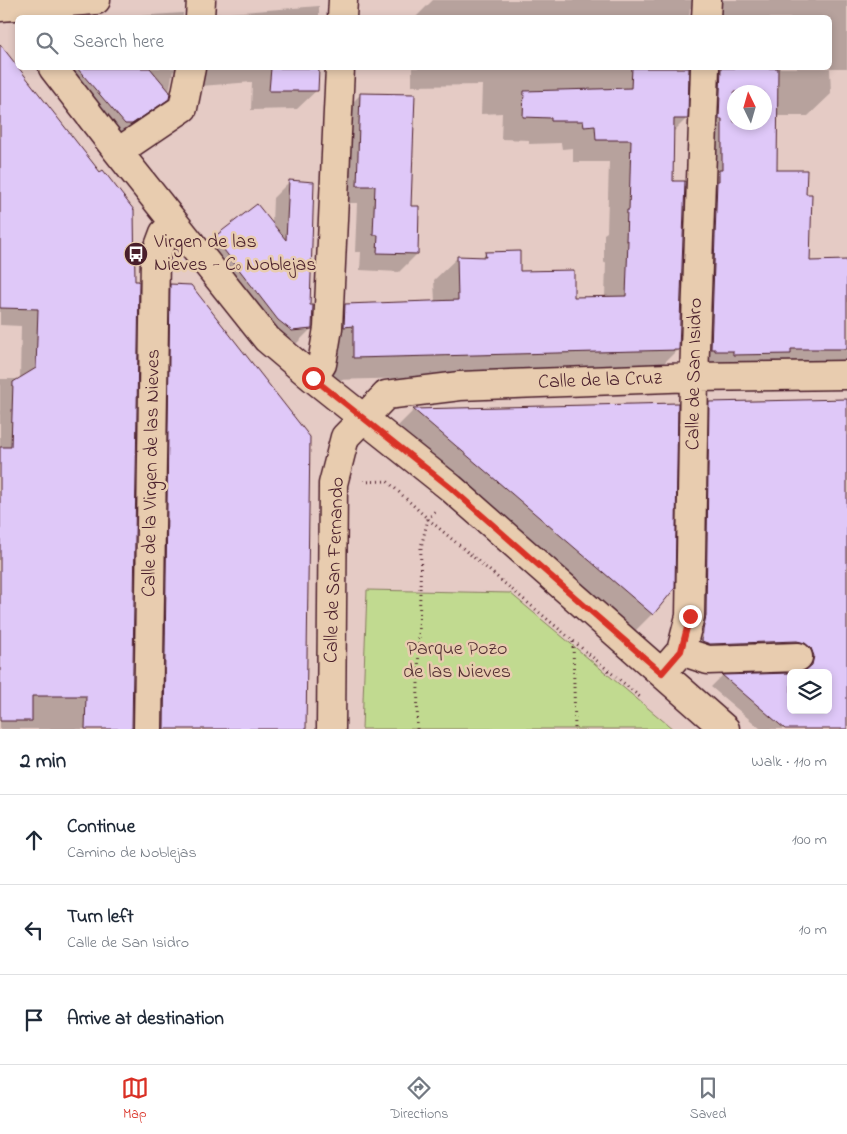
<!DOCTYPE html>
<html lang="en">
<head>
<meta charset="utf-8">
<style>
  :root { --surface:#fff; --page:#f6f6f7; --text:#1f2937; --muted:#747a83; --line:#e0e1e3; --accent:#d93025 }
  body { margin:0; font-family:"Indie Flower",sans-serif; background:var(--page); color:var(--text) }
  .controls { position:absolute; right:15px; bottom:15px; display:grid; overflow:hidden; border-radius:8px; box-shadow:0 2px 8px #0003 }
  .controls button { width:45px; height:45px; display:grid; place-items:center; padding:0; border:0; border-bottom:1px solid var(--line); background:var(--surface); color:var(--text); font:25px sans-serif }
  .compass { position:absolute; left:727px; top:85px; width:45px; height:45px; border-radius:50%; background:var(--surface); box-shadow:0 2px 8px #0003; rotate:355deg }
  .stop { position:absolute; width:15px; height:15px; margin:-11px; border:4px solid #d93025; border-radius:50%; background:#fff }
  .stop.end { background:#d93025; border-color:#fff; box-shadow:0 1px 5px #0008 }
  .list { margin:0; padding:0; list-style:none }
  h2 { display:flex; justify-content:space-between; align-items:center; height:65px; margin:0; padding:0 20px; font-size:21px }
  h2 small { font-size:16px; font-weight:400; color:var(--muted) }
  .list li { display:grid; grid-template-columns:32px 1fr auto; gap:15px; align-items:center; box-sizing:border-box; height:90px; padding:0 20px; border-top:1px solid var(--line) }
  .list b { display:block; font-size:19px; white-space:nowrap }
  .list p { margin:0; font-size:16px; white-space:nowrap; color:var(--muted) }
  .list em { font-size:16px; font-style:normal; color:var(--muted) }
  .icon { flex:none; width:28px; height:28px; fill:none; stroke:currentColor; stroke-width:2; stroke-linecap:round; stroke-linejoin:round }
  .map { position:relative; flex:none; width:847px; height:729px; overflow:hidden }
  .search { position:absolute; background:var(--surface); box-shadow:0 2px 8px #0003; left:15px; right:15px; top:15px; height:55px; display:flex; align-items:center; gap:12px; box-sizing:border-box; padding:0 18px; border-radius:8px; color:var(--muted); font-size:19px }
  .sheet { height:335px; background:var(--surface) }
  nav { display:flex; justify-content:space-around; align-items:center; box-sizing:border-box; height:70px; border-top:1px solid var(--line); background:var(--surface); font-size:14px; color:var(--muted) }
  nav a { display:grid; justify-items:center; gap:2px }
  nav .on { color:var(--accent) }
  .map>svg:first-child { display:block }
  .green { fill:#c1da90; stroke:#867c5e }
  .shadow { fill:#0003; fill-rule:evenodd }
  .building { fill:#dfc8f8; stroke:#4a1f2b; fill-rule:evenodd }
  .lines { fill:none; stroke-linecap:round; stroke-linejoin:round }
  .minor-casing { stroke:#4a1f2b; stroke-width:31 }
  .path { stroke:#4a1f2b; stroke-width:3; stroke-dasharray:1 4; stroke-linecap:butt }
  .minor { stroke:#e8ccaf; stroke-width:28 }
  .route { stroke:#d93025; stroke-width:6 }
  .labels { text-anchor:middle; dominant-baseline:central; stroke-width:5; stroke-linejoin:round; paint-order:stroke }
  .poi-label { font-size:20px; fill:#4a1f2b; stroke:#e8ccaf; text-anchor:start }
  .street-label { font-size:20px; fill:#4a1f2b; stroke:#e8ccaf }
  .park-label { font-size:20px; fill:#563235; stroke:#e8ccaf }
</style>
</head>
<body>
<div class="map">
<svg width="847" height="729" viewBox="0 0 847 729">
  <rect width="100%" height="100%" fill="#e5cbc5"/>
  <filter id="ink" filterUnits="userSpaceOnUse"><feTurbulence type="fractalNoise" baseFrequency=".02" numOctaves="2"/><feDisplacementMap in="SourceGraphic" scale="10" xChannelSelector="R" yChannelSelector="G"/><feConvolveMatrix kernelMatrix="1 2 1 2 8 2 1 2 1" color-interpolation-filters="sRGB"/></filter>
  <g filter="url(#ink)">
    <path class="green" d="M367,590L510,593L673,729H362Z"/>
    <path class="shadow" d="M433,0H847V68H830L831,94L808,116H776L775,171L805,195L808,262L847,261V370L693,374L691,77L688,76L686,119L673,132L671,183L678,349L655,372L331,380L323,327L345,305L435,302L434,280L457,258H481L486,253L519,272L572,299L605,298L606,262L604,263V234L607,232L609,162H573V148L562,149L561,143L529,144V140L501,139L502,113L481,114L482,85L412,86V68H830V18H699L693,10L690,8L689,18H415ZM734,92H764V122H734Z
      M319,6V18H213L216,14Z
      M183,13V18H106Z
      M0,46L131,729H0V379H20L21,326L0,325Z
      M43,68H317V90L297,109L251,110L252,82L188,87L182,75L173,71L168,98L148,118L112,142Z
      M361,94L410,207L417,254L399,272L360,270L361,252H355L357,203H340L343,112Z
      M290,181L311,329L294,346L198,255L214,238L257,206L272,224L273,198Z
      M171,285L305,729H147L154,302Z
      M847,400V729H761L711,687L722,676L791,674V710H828V673H802L803,669L691,653L698,415L710,404Z
      M677,404L674,588L652,614L635,631L398,426L414,410Z"/>
    <path class="building" d="M0,44L100,172L103,170L134,210L135,281H139L132,729H85L86,696H32V721H0V447H11L13,382L36,368L38,309L0,308Z
      M77,68H150L170,92L169,99L132,124H125Z
      M271,68H319L318,91H269Z
      M632,68H689L688,119H674L673,181H685L679,350L353,358V326L344,327L345,304L458,300L457,256L486,257L485,252L520,251V271L574,270V297L626,296L628,240L626,241L627,210H629L631,140H596L595,126L584,127L583,121H551V118L523,117L524,91L631,88Z
      M721,68H778L777,170H807L806,194H812L810,261L847,260V349H791V354L733,355V351H715V349H711L717,181H719V170H722V119H719ZM734,92H764V122H734Z
      M360,93L415,94L411,206H419L418,254L377,253L378,235H373L375,186H357Z
      M289,180L314,182L310,305H313L312,326V329L292,331L278,320L214,237L257,204L286,240Z
      M170,284L191,285L310,437L306,729H164Z
      M847,399V729H785L722,675L791,673V710H828V673H795L806,670L812,665L814,656L811,648L805,643L797,641L710,644L702,641L703,630L706,616L709,402Z
      M678,403L675,588L653,615L413,409Z"/>
    <g class="lines">
      <g class="minor-casing">
        <path id="minor" d="M0,7L96,0
          M200,18L201,0
          M342,18L343,0
          M706,18L707,0
          M53,68L118,152L267,339L313,378L451,488L725,729
          M118,152L183,108L191,68
          M313,378L322,364L328,328L340,68
          M681,651L708,660L798,657
          M662,673L681,651L690,616L694,377L705,68
          M148,729L155,257L164,233L175,224
          M331,729L333,484L345,437L386,395L460,386L694,377L847,375"/>
      </g>
      <path class="path" d="M363,482L387,481L428,519L640,697
        M573,642L575,729
        M417,729L421,547L428,519L435,511"/>
      <use href="#minor" class="minor"/>
    </g>
  </g>
  <g class="lines" filter="url(#ink)">
    <path class="route" d="M313,378L451,488L594,614L662,673L681,651L690,616"/>
  </g>
  <defs>
    <g id="bus-disc" transform="scale(1.25)"><circle r="9.5" fill="#4a1f2b" stroke="#e8ccaf"/><path d="M-5-6H5V4H4V6H2V4H-2V6H-4V4H-5ZM-3.5-4V0h7V-4ZM-3.5 1.2v1.5H-2V1.2ZM2 1.2v1.5H3.5V1.2Z" fill="#fff"/></g>
  </defs>
  <g fill-rule="evenodd">
    <use href="#bus-disc" x="136" y="254"/>
  </g>
  <g class="labels">
    <g class="poi-label">
      <text x="154" y="242">Virgen de las<tspan x="154" dy="23">Nieves - Cº Noblejas</tspan></text>
    </g>
    <g class="street-label">
      <text transform="translate(695 374) rotate(-89)">Calle de San Isidro</text>
      <text transform="translate(600 381) rotate(-2)">Calle de la Cruz</text>
      <text transform="translate(152 473) rotate(-89)">Calle de la Virgen de las Nieves</text>
      <text transform="translate(335 570) rotate(-88)">Calle de San Fernando</text>
    </g>
    <g class="park-label">
      <text x="457" y="649">Parque Pozo<tspan x="457" dy="23">de las Nieves</tspan></text>
    </g>
  </g>
</svg>
<div class="controls">
<button><svg class="icon" aria-label="layers" viewBox="0 0 24 24"><path d="M12 4l9 5-9 5-9-5zM3 14l9 5 9-5"/></svg></button>
</div>
<svg class="compass" viewBox="-18 -18 36 36"><path d="M0-13l5 13h-10z" fill="#e53935"/><path d="M0 13l5-13h-10z" fill="#747a83"/></svg>
<div class="stop" style="left:313px;top:378px"></div>
<div class="stop end" style="left:690px;top:616px"></div>
<div class="search"><svg class="icon" aria-label="search" viewBox="0 0 24 24"><circle cx="10" cy="10" r="6"/><path d="M15 15l6 6"/></svg>Search here</div>
</div>
<section class="sheet">
<h2>2 min<small>Walk · 110 m</small></h2>
<ul class="list">
<li><svg class="icon" aria-label="ahead" viewBox="0 0 24 24"><path d="M12 20V5M6 11l6-6 6 6"/></svg><div><b>Continue</b><p>Camino de Noblejas</p></div><em>100 m</em></li>
<li><svg class="icon" aria-label="left" viewBox="0 0 24 24"><path d="M17 20v-9H6M10 6l-5 5 5 5"/></svg><div><b>Turn left</b><p>Calle de San Isidro</p></div><em>10 m</em></li>
<li><svg class="icon" aria-label="arrive" viewBox="0 0 24 24"><path d="M6 21V4h12l-3 4 3 4H6"/></svg><div><b>Arrive at destination</b></div></li>
</ul>
</section>
<nav>
<a class="on"><svg class="icon" aria-label="map" viewBox="0 0 24 24"><path d="M3 6l6-2 6 2 6-2v14l-6 2-6-2-6 2zM9 4v14M15 6v14"/></svg>Map</a>
<a><svg class="icon" aria-label="directions" viewBox="0 0 24 24"><path d="M12 3l9 9-9 9-9-9zM9 14v-3h6M13 9l2 2-2 2"/></svg>Directions</a>
<a><svg class="icon" aria-label="saved" viewBox="0 0 24 24"><path d="M7 4h10v16l-5-4-5 4z"/></svg>Saved</a>
</nav>
</body>
</html>
